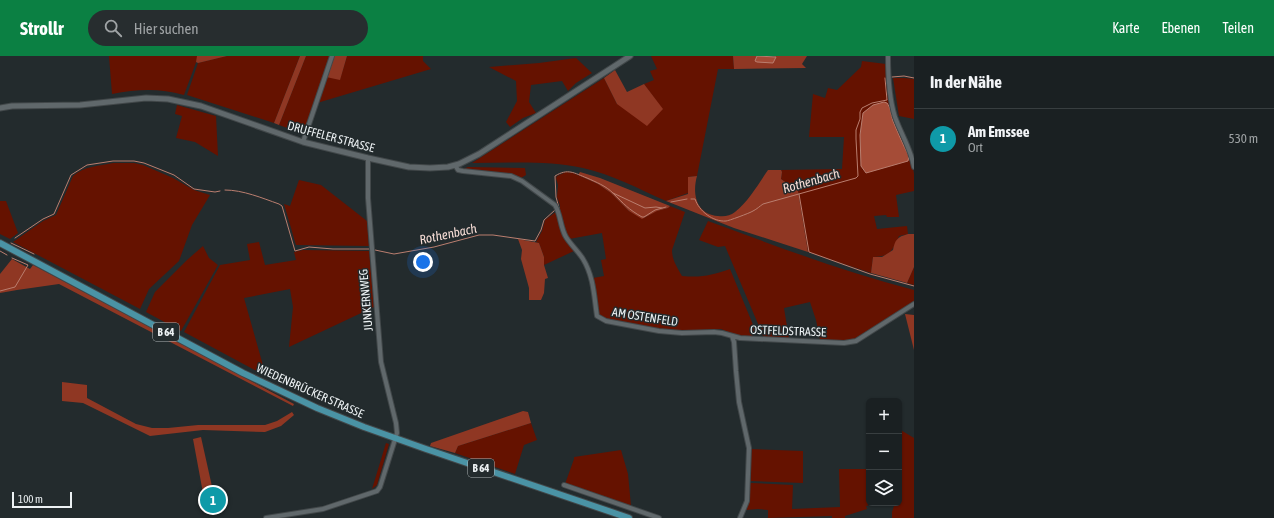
<!DOCTYPE html>
<html lang="de">
<head>
<meta charset="utf-8">
<style>
  :root { --surface:#1a2022; --page:#272d2f; --text:#f1f3f6; --muted:#9fa3a5; --line:#383e40; --accent:#0b8043 }
  body { margin:0; font-family:"Asap Condensed",sans-serif; background:var(--page); color:var(--text) }
  .controls { position:absolute; right:12px; bottom:12px; display:grid; overflow:hidden; border-radius:6px; box-shadow:0 1px 3px #0004 }
  .controls button { width:36px; height:36px; display:grid; place-items:center; padding:0; border:0; border-bottom:1px solid var(--line); background:var(--surface); color:var(--text); font:20px sans-serif }
  .scale { position:absolute; left:12px; bottom:10px; width:60px; box-sizing:border-box; padding-left:4px; border:2px solid #ecf1f3; border-top:0; font-size:11px; line-height:14px; white-space:nowrap; color:#ecf1f3; -webkit-text-stroke:3px #232b2d; paint-order:stroke }
  .you { position:absolute; left:423px; top:206px; width:14px; height:14px; margin:-10px; border:3px solid #fff; border-radius:50%; background:#1a73e8; box-shadow:0 0 0 6px #1a73e833 }
  .badge { display:grid; place-items:center; width:26px; height:26px; border-radius:50%; background:var(--accent); color:#fff; font-size:13px; font-weight:700 }
  .pin { position:absolute; translate:-50% -50%; border:2px solid #fff; box-shadow:0 1px 4px #0006 }
  .list { margin:0; padding:0; list-style:none }
  h2 { display:flex; justify-content:space-between; align-items:center; height:52px; margin:0; padding:0 16px; font-size:17px }
  h2 small { font-size:13px; font-weight:400; color:var(--muted) }
  .list li { display:grid; grid-template-columns:26px 1fr auto; gap:12px; align-items:center; box-sizing:border-box; height:60px; padding:0 16px; border-top:1px solid var(--line) }
  .list b { display:block; font-size:15px; white-space:nowrap }
  .list p { margin:0; font-size:13px; white-space:nowrap; color:var(--muted) }
  .list em { font-size:13px; font-style:normal; color:var(--muted) }
  .icon { flex:none; width:22px; height:22px; fill:none; stroke:currentColor; stroke-width:2; stroke-linecap:round; stroke-linejoin:round }
  .map { position:relative; flex:none; width:914px; height:462px; overflow:hidden }
  header { display:flex; align-items:center; gap:24px; box-sizing:border-box; height:56px; padding:0 20px; background:var(--accent); color:#fff }
  header strong { font-size:19px }
  nav { display:flex; gap:22px; margin-inline-start:auto; font-size:14px }
  .search { width:280px; height:36px; background:var(--page); display:flex; align-items:center; gap:10px; box-sizing:border-box; padding:0 14px; border-radius:22px; color:var(--muted); font-size:15px }
  main { display:flex }
  aside { flex:1; background:var(--surface) }
  .map>svg:first-child { display:block }
  .green { fill:#651200; fill-rule:evenodd }
  .forest { fill:#8f3723 }
  .water { fill:#a54c37; stroke:#ba7e6f }
  .lines { fill:none; stroke-linecap:round; stroke-linejoin:round }
  .stream { stroke:#ba7e6f; stroke-width:1 }
  .minor-casing { stroke:#42484a; stroke-width:6 }
  .tertiary-casing { stroke:#42484a; stroke-width:7 }
  .primary-casing { stroke:#42484a; stroke-width:8 }
  .minor { stroke:#60686b; stroke-width:4 }
  .tertiary { stroke:#60686b; stroke-width:5 }
  .primary { stroke:#4a93a5; stroke-width:6 }
  .labels { text-anchor:middle; dominant-baseline:central; stroke-width:3; stroke-linejoin:round; paint-order:stroke }
  .shield { fill:#232b2d; stroke:#b0b6b8; stroke-width:1 }
  .shield-label { font-size:11px; font-weight:bold; fill:#ecf1f3 }
  .street-label { font-size:12px; fill:#ecf1f3; stroke:#232b2d }
  .water-label { font-size:13px; font-style:italic; fill:#f7ddd6; stroke:#232b2d }
</style>
</head>
<body>
<header>
<strong>Strollr</strong>
<div class="search"><svg class="icon" aria-label="search" viewBox="0 0 24 24"><circle cx="10" cy="10" r="6"/><path d="M15 15l6 6"/></svg>Hier suchen</div>
<nav><a>Karte</a><a>Ebenen</a><a>Teilen</a></nav>
</header>
<main>
<div class="map">
<svg width="914" height="462" viewBox="0 0 914 462">
  <rect width="100%" height="100%" fill="#232b2d"/>
  <path class="green" d="M109,0H197L198,1L184,39C159,32 138,33 112,38Z
    M227,0H300L274,67L187,39L198,7Z
    M306,0H330L304,78L279,69Z
    M347,0H423V5L431,13L317,47L326,21L340,23Z
    M651,0H733L734,13H718L697,120L688,121V137L666,145C639,133 611,118 583,112C547,104 509,107 472,107L604,22L617,48L662,53L644,28L654,24L650,15L657,13Z
    M576,2L592,17L576,27L568,35L562,25L531,29L529,46L536,57L523,62L510,71L506,66L517,45L516,25L489,11L539,7Z
    M862,5L886,8L889,45L893,60L911,101L914,118V135L896,139L899,161H887L886,159L874,160L877,173L907,170L908,178L899,180C893,194 890,201 873,201L871,217L808,196L798,135L781,123L782,116L781,114L842,113L844,81H809L813,38L825,42L828,32L837,34L861,11ZM889,50L890,58L895,71L866,117L861,110L860,79L863,57Z
    M893,22H904L914,23V63L899,60Z
    M177,49L216,60L218,100L195,86L176,82L182,60L175,58Z
    M113,107H134L143,109L173,122L194,134L210,139L192,169L179,205L149,233L140,253L13,186L43,165L56,159L73,120C84,110 99,110 113,107Z
    M468,111L525,112L526,119L521,122L508,117H484L463,114V113Z
    M566,116L573,117L598,128L611,137L629,155L644,162L656,155L668,152L670,150L685,156L672,194C672,204 677,211 682,220C702,222 712,219 730,213L756,276L753,278L752,281H740L721,273L682,275L653,273L607,263L599,259L593,222L604,220L601,204L606,203L602,177L569,183L566,179L560,154V149L557,141L558,129L556,122L557,120Z
    M299,124L321,129L367,165L369,190L296,189L284,148L290,150Z
    M0,145H6L18,177L10,183L0,178Z
    M557,155L574,195L544,209V201L539,187L536,186L542,175L545,164Z
    M708,165C776,190 844,216 914,234V246L862,280C849,287 835,285 820,284L816,264L810,246L784,252L789,283L764,282L725,190L718,191L699,184Z
    M259,186L265,209L296,204L294,196L303,194L369,195L374,251L289,291L293,251L290,233L244,242L266,320L184,276L220,209L250,204L247,188Z
    M203,190L209,202L218,209L181,275L146,256L155,236L187,204Z
    M914,211V229L907,227Z
    M531,367L537,384L524,389L515,418L455,397L458,390Z
    M899,373L914,382V462H892V456L895,447H899L900,434L899,433Z
    M386,387L389,388L377,429L372,433Z
    M750,393L803,395V427L751,425L749,424Z
    M621,394L628,418L631,450L565,428L574,403V401Z
    M839,413H869V447H876L866,450L867,453L845,460V462H832V460L768,462V454L758,453L745,454L749,429L751,427L793,429L792,453L840,451Z"/>
  <path class="forest" d="M197,0H227L198,7L196,6Z
    M300,0H306L279,69L274,67Z
    M333,0H347L340,24L326,21Z
    M733,0H757L756,1L757,6H765L776,1L773,0H807L802,8L806,12L734,13Z
    M615,14L627,36L644,28L663,53L647,70L617,48L604,22Z
    M768,114H781L782,116L781,123L798,135L808,196L734,172L666,145L688,138V121L697,120C692,138 696,158 718,160C724,161 730,160 735,156C748,146 759,127 768,114Z
    M580,116L600,122L670,150L668,152L657,155L642,163L629,155L611,137L598,128L578,119Z
    M908,178H914V211L907,227L871,217L873,201H882L893,194C895,184 897,181 908,178Z
    M518,183L539,187L544,201V209L548,222L545,223L544,237L541,244H529V232L521,203L522,194Z
    M12,203L30,213L33,209L294,348L293,350L59,228L17,234L0,237V218Z
    M905,258L914,259V294Z
    M62,326L87,329V342L136,368L152,372H168L198,369H265L277,365L292,356L294,359L281,370L265,376L203,374L150,380L83,347L62,345Z
    M523,355L528,356L531,367L458,390L455,397L430,390L431,387Z
    M201,381L213,435L203,437L193,383Z"/>
  <path class="water" d="M757,0L776,1L773,7L757,6L755,5Z
    M884,46L887,47C891,52 891,59 893,65C898,77 903,89 909,100L908,105L866,117L861,110L860,79L863,57L873,49Z"/>
  <g class="lines">
    <path class="stream" d="M892,21L904,20L914,22
      M225,134C243,134 262,142 279,148L282,150L295,195L309,191L333,193H369
      M613,137L645,152L656,151L662,152
      M799,138L809,196L870,218L914,230
      M691,143H695C699,155 713,166 726,165C728,165 750,157 753,155C757,153 760,150 763,148L856,122L858,120L856,83V74L860,63V56L862,52L872,47L887,44L885,22
      M671,146L687,143
      M559,152L556,141L555,120C568,112 574,117 587,122C596,126 606,130 613,137C624,148 628,153 642,161H644L655,154L666,151
      M15,182L43,163L54,158L71,119L87,109L113,105H134L144,107L174,119L194,133L215,136L220,135
      M11,187L34,198
      M375,194L394,198L434,191L479,179H493L535,185L541,174L544,164L555,154
      M0,195L7,199
      M0,235L15,231L28,209L12,202"/>
    <g class="minor-casing">
      <path id="minor" d="M888,0C888,21 889,42 895,61C901,78 911,93 914,111
        M303,86L332,0
        M455,109L458,114L463,115L511,120L522,125L555,149C561,159 560,171 566,181C571,189 578,195 583,203C594,221 594,241 597,260L606,265L659,275L682,277L714,276L722,277L740,282L844,287L856,285L914,248
        M732,280L734,286L736,315L739,346L749,392L747,445L740,462
        M564,429L659,462
        M266,462L323,453L377,435L380,431L397,377L396,367L381,306L368,142V102"/>
    </g>
    <g class="tertiary-casing">
      <path id="tertiary" d="M0,52L12,50L80,49L146,42L168,43L201,50L303,86L368,102L409,111L430,112L448,111L459,108L479,98L630,0"/>
    </g>
    <g class="primary-casing">
      <path id="primary" d="M0,187L243,317L317,352L364,371L426,393L629,462"/>
    </g>
    <use href="#minor" class="minor"/>
    <use href="#tertiary" class="tertiary"/>
    <use href="#primary" class="primary"/>
  </g>
  <g class="labels">
    <g class="shield">
      <rect x="153" y="267" width="26" height="18" rx="3"/>
      <rect x="468" y="403" width="26" height="18" rx="3"/>
    </g>
    <g class="shield-label">
      <text x="166" y="276">B 64</text>
      <text x="481" y="412">B 64</text>
    </g>
    <g class="street-label">
      <text transform="translate(331 81) rotate(15)">DRUFFELER STRASSE</text>
      <text transform="translate(366 244) rotate(-95)">JUNKERNWEG</text>
      <text transform="translate(645 261) rotate(9)">AM OSTENFELD</text>
      <text transform="translate(788 275) rotate(2)">OSTFELDSTRASSE</text>
      <text transform="translate(310 335) rotate(24)">WIEDENBRÜCKER STRASSE</text>
    </g>
    <g class="water-label">
      <text transform="translate(811 125) rotate(-16)">Rothenbach</text>
      <text transform="translate(448 178) rotate(-12)">Rothenbach</text>
    </g>
  </g>
</svg>
<div class="controls">
<button>+</button>
<button>−</button>
<button><svg class="icon" aria-label="layers" viewBox="0 0 24 24"><path d="M12 4l9 5-9 5-9-5zM3 14l9 5 9-5"/></svg></button>
</div>
<div class="scale">100 m</div>
<div class="you"></div>
<div class="pin badge" style="left:213px;top:444px;background:#0f9aa8">1</div>
</div>
<aside>
<h2>In der Nähe<small></small></h2>
<ul class="list">
<li><span class="badge" style="background:#0f9aa8">1</span><div><b>Am Emssee</b><p>Ort</p></div><em>530 m</em></li>
</ul>
</aside>
</main>
</body>
</html>
